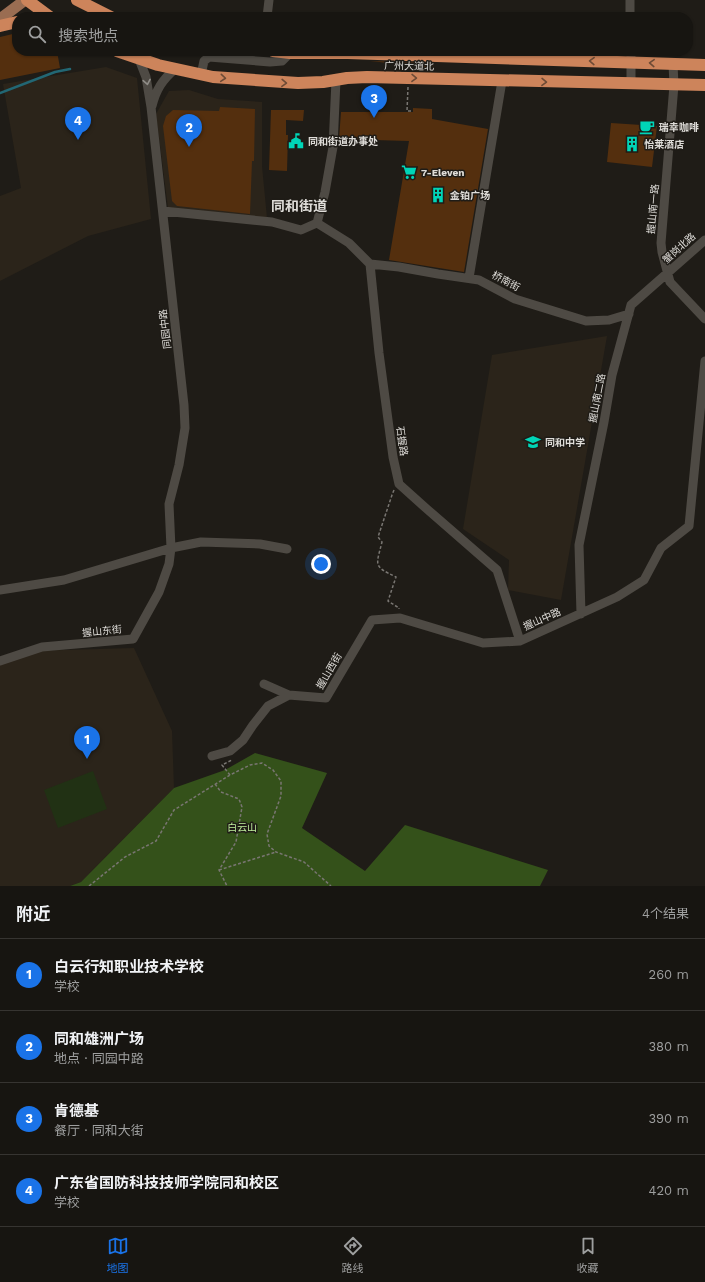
<!DOCTYPE html>
<html lang="zh">
<head>
<meta charset="utf-8">
<style>
  :root { --surface:#171511; --page:#24221f; --text:#f1f3f6; --muted:#9e9f9f; --line:#363431; --accent:#1a73e8 }
  body { margin:0; font-family:"Work Sans","Noto Sans SC",sans-serif; background:var(--page); color:var(--text) }
  .you { position:absolute; left:321px; top:564px; width:14px; height:14px; margin:-10px; border:3px solid #fff; border-radius:50%; background:#1a73e8; box-shadow:0 0 0 6px #1a73e833 }
  .badge { display:grid; place-items:center; width:26px; height:26px; border-radius:50%; background:var(--accent); color:#fff; font-size:13px; font-weight:700 }
  .pin { position:absolute; translate:-50% -33px; filter:drop-shadow(0 1px 2px #0008) }
  .pin::after { content:''; position:absolute; top:21px; width:14px; height:12px; background:inherit; clip-path:polygon(0 0,100% 0,50% 100%) }
  .list { margin:0; padding:0; list-style:none }
  h2 { display:flex; justify-content:space-between; align-items:center; height:52px; margin:0; padding:0 16px; font-size:17px }
  h2 small { font-size:13px; font-weight:400; color:var(--muted) }
  .list li { display:grid; grid-template-columns:26px 1fr auto; gap:12px; align-items:center; box-sizing:border-box; height:72px; padding:0 16px; border-top:1px solid var(--line) }
  .list b { display:block; font-size:15px; white-space:nowrap }
  .list p { margin:0; font-size:13px; white-space:nowrap; color:var(--muted) }
  .list em { font-size:13px; font-style:normal; color:var(--muted) }
  .icon { flex:none; width:22px; height:22px; fill:none; stroke:currentColor; stroke-width:2; stroke-linecap:round; stroke-linejoin:round }
  .map { position:relative; flex:none; width:705px; height:886px; overflow:hidden }
  .search { position:absolute; background:var(--surface); box-shadow:0 1px 3px #0004; left:12px; right:12px; top:12px; height:44px; display:flex; align-items:center; gap:10px; box-sizing:border-box; padding:0 14px; border-radius:16px; color:var(--muted); font-size:15px }
  .sheet { height:340px; background:var(--surface) }
  nav { display:flex; justify-content:space-around; align-items:center; box-sizing:border-box; height:56px; border-top:1px solid var(--line); background:var(--surface); font-size:11px; color:var(--muted) }
  nav a { display:grid; justify-items:center; gap:2px }
  nav .on { color:var(--accent) }
  .map>svg:first-child { display:block }
  .built { fill:#2b241a }
  .green { fill:#213114 }
  .forest { fill:#34511a }
  .lines { fill:none; stroke-linecap:round; stroke-linejoin:round }
  .stream { stroke:#226774; stroke-width:2.5 }
  .building { fill:#542f0e }
  .path { stroke:#797672; stroke-width:1.5; stroke-dasharray:3 2; stroke-linecap:butt }
  .minor { stroke:#4e4a44; stroke-width:9 }
  .major { stroke:#9a6d52; stroke-width:11 }
  .highway { stroke:#cd845b; stroke-width:12 }
  .oneway { stroke:#6d4b36 }
  .oneway2 { stroke:#8f8c87 }
  .labels { text-anchor:middle; dominant-baseline:central; stroke-width:3; stroke-linejoin:round; paint-order:stroke }
  .street-label { font-size:10px; fill:#dfddd9; stroke:#1f1c17 }
  .poi-label { font-size:10px; font-weight:bold; fill:#dfddd9; stroke:#1f1c17; text-anchor:start }
  .park-label { font-size:10px; fill:#c0ef9d; stroke:#1f1c17 }
  .district-label { font-size:14px; font-weight:bold; fill:#dfddd9; stroke:#1f1c17 }
</style>
</head>
<body>
<div class="map">
<svg width="705" height="886" viewBox="0 0 705 886">
  <rect width="100%" height="100%" fill="#1f1c17"/>
  <path class="built" d="M106,67L137,78L151,219L88,236L0,281V196L21,188L3,84Z
    M189,90L218,99L262,102V166L267,218L168,208L156,114L169,91Z
    M607,336L561,600L508,590L509,560L463,529L492,355Z
    M134,648L172,731L174,788L81,882L70,886H0V662L28,651Z"/>
  <path class="green" d="M93,771L107,809L58,828L44,790Z"/>
  <path class="forest" d="M255,753L327,773L302,828L365,871L405,825L548,870L540,886H70L81,882L174,788L225,770Z"/>
  <g class="lines">
    <path class="stream" d="M0,93L55,72L70,69"/>
  </g>
  <path class="building" d="M17,33V51H57L60,68L0,80V37Z
    M370,61L434,63L433,68Z
    M220,107L255,109L254,161H252L250,214L177,206L172,201L163,126L166,116L173,110L219,111Z
    M413,108L432,109V119L488,129L464,272L389,260L409,141L339,139L341,112H413Z
    M271,110H304L303,121L286,120V135H288L287,171L269,170Z
    M611,123L657,126L652,167L607,162Z"/>
  <g class="lines">
    <path class="path" d="M408,87L407,111H413
      M394,490L392,495L378,537L382,542C376,566 373,566 396,577L388,601L399,608V609
      M230,775L222,765L232,760
      M215,784L221,792L239,799L242,807L236,842L219,870L227,886
      M219,870L276,852
      M89,886L125,857L156,841L174,810L230,775L250,765L262,763L273,770L281,781V796L267,834L269,846L276,852L304,862L331,886"/>
    <path class="minor" d="M630,0V17
      M267,17L269,0
      M631,51V84
      M673,64L674,85L661,243L662,252L670,282L705,319
      M201,75L204,61L209,57L270,62L282,61L290,53
      M152,106C156,90 162,80 175,69
      M163,211L272,222L301,230L317,223
      M317,223L349,243L370,264L379,353L393,457L399,484L428,510L497,570L520,641
      M317,223L325,192L333,147L336,80
      M370,264L399,267L438,274L479,280L515,299L586,321L609,320L629,314
      M469,278L502,81
      M0,590L64,580L171,548L201,542L260,544L287,549
      M581,614L579,545L604,422L612,375L631,305L705,240
      M0,661L42,647L133,639L159,592L169,564L171,548L169,504L179,465L185,428L184,405L151,107L146,77L139,59
      M264,684L289,695L326,698L372,620L400,618L483,643L520,641L617,597L644,580L661,548L689,526L705,361
      M212,756L230,751L243,740L253,725L268,706L289,695"/>
    <path class="major" d="M0,19L25,0"/>
    <path class="highway" d="M27,0L50,17
      M77,0L111,17
      M0,26L17,22
      M117,51L158,65L213,77L298,83L323,82L347,78L367,77L705,85
      M273,51L290,53H348L705,65"/>
  </g>
  <defs><path id="oneway-chevron" d="M-2-3.5L2.5 0L-2 3.5" fill="none" stroke-width="1.6" stroke-linecap="round" stroke-linejoin="round"/></defs>
  <g class="oneway">
    <use href="#oneway-chevron" transform="translate(592 61) rotate(-178)"/>
    <use href="#oneway-chevron" transform="translate(652 63) rotate(-177)"/>
    <use href="#oneway-chevron" transform="translate(223 78) rotate(5)"/>
    <use href="#oneway-chevron" transform="translate(414 78) rotate(1)"/>
    <use href="#oneway-chevron" transform="translate(544 82) rotate(1)"/>
    <use href="#oneway-chevron" transform="translate(284 83) rotate(2)"/>
  </g>
  <use class="oneway2" href="#oneway-chevron" transform="translate(147 82) rotate(80)"/>
  <defs>
    <g id="cafe-bare" transform="scale(1.2)"><path d="M-5.5-4.5H6V0H3Q3 3.5 0 3.5H-2.5Q-5.5 3.5-5.5 0ZM3-3.2v2h1.7v-2ZM-6 4.5H4V6H-6Z" fill="#00d5b7" stroke="#1f1c17" stroke-width="2.5" paint-order="stroke"/></g>
    <g id="civic-bare" transform="scale(1.2)"><path d="M-.6-6.5H3V-4.5H.6V-3L4-1V1h2V6H-6V1h2V-1L-.6-3ZM-1.2 2.5V6h2.4V2.5Z" fill="#00d5b7" stroke="#1f1c17" stroke-width="2.5" paint-order="stroke"/></g>
    <g id="building-bare" transform="scale(1.2)"><path d="M-4-6H4V6H1V3H-1V6H-4ZM-2.5-4.3h1.7v1.8h-1.7ZM.8-4.3h1.7v1.8H.8ZM-2.5-1h1.7V.8h-1.7ZM.8-1h1.7V.8H.8Z" fill="#00d5b7" stroke="#1f1c17" stroke-width="2.5" paint-order="stroke"/></g>
    <g id="supermarket-bare" transform="scale(1.2)"><path d="M-6-5.5h2.5l.6 2H6L4.5 2H-2.5L-4.4-4H-6ZM-1.5 3.2a1.3 1.3 0 1 0 .1 0ZM3 3.2a1.3 1.3 0 1 0 .1 0Z" fill="#00d5b7" stroke="#1f1c17" stroke-width="2.5" paint-order="stroke"/></g>
    <g id="school-bare" transform="scale(1.2)"><path d="M0-5L7-2L0 1L-7-2ZM-4 1L0 2.5L4 1V4Q0 6-4 4Z" fill="#00d5b7" stroke="#1f1c17" stroke-width="2.5" paint-order="stroke"/></g>
  </defs>
  <g fill-rule="evenodd">
    <use href="#cafe-bare" x="647" y="127"/>
    <use href="#civic-bare" x="296" y="141"/>
    <use href="#building-bare" x="632" y="144"/>
    <use href="#supermarket-bare" x="409" y="172"/>
    <use href="#building-bare" x="438" y="195"/>
    <use href="#school-bare" x="533" y="442"/>
  </g>
  <g class="labels">
    <g class="street-label">
      <text transform="translate(409 66) rotate(1)">广州大道北</text>
      <text transform="translate(653 209) rotate(-85)">握山南一路</text>
      <text transform="translate(679 248) rotate(-42)">蟹岗北路</text>
      <text transform="translate(506 281) rotate(28)">桥南街</text>
      <text transform="translate(165 329) rotate(-97)">同园中路</text>
      <text transform="translate(597 398) rotate(-79)">握山南二路</text>
      <text transform="translate(402 441) rotate(82)">石握路</text>
      <text transform="translate(542 619) rotate(-24)">握山中路</text>
      <text transform="translate(102 631) rotate(-6)">握山东街</text>
      <text transform="translate(329 671) rotate(-60)">握山西街</text>
    </g>
    <g class="poi-label">
      <text x="659" y="127">瑞幸咖啡</text>
      <text x="308" y="141">同和街道办事处</text>
      <text x="644" y="144">怡莱酒店</text>
      <text x="421" y="172">7-Eleven</text>
      <text x="450" y="195">金铂广场</text>
      <text x="545" y="442">同和中学</text>
    </g>
    <g class="park-label">
      <text x="242" y="827">白云山</text>
    </g>
    <g class="district-label">
      <text x="299" y="206">同和街道</text>
    </g>
  </g>
</svg>
<div class="you"></div>
<div class="pin badge" style="left:87px;top:759px">1</div>
<div class="pin badge" style="left:189px;top:147px">2</div>
<div class="pin badge" style="left:374px;top:118px">3</div>
<div class="pin badge" style="left:78px;top:140px">4</div>
<div class="search"><svg class="icon" aria-label="search" viewBox="0 0 24 24"><circle cx="10" cy="10" r="6"/><path d="M15 15l6 6"/></svg>搜索地点</div>
</div>
<section class="sheet">
<h2>附近<small>4个结果</small></h2>
<ul class="list">
<li><span class="badge">1</span><div><b>白云行知职业技术学校</b><p>学校</p></div><em>260 m</em></li>
<li><span class="badge">2</span><div><b>同和雄洲广场</b><p>地点 · 同园中路</p></div><em>380 m</em></li>
<li><span class="badge">3</span><div><b>肯德基</b><p>餐厅 · 同和大街</p></div><em>390 m</em></li>
<li><span class="badge">4</span><div><b>广东省国防科技技师学院同和校区</b><p>学校</p></div><em>420 m</em></li>
</ul>
</section>
<nav>
<a class="on"><svg class="icon" aria-label="map" viewBox="0 0 24 24"><path d="M3 6l6-2 6 2 6-2v14l-6 2-6-2-6 2zM9 4v14M15 6v14"/></svg>地图</a>
<a><svg class="icon" aria-label="directions" viewBox="0 0 24 24"><path d="M12 3l9 9-9 9-9-9zM9 14v-3h6M13 9l2 2-2 2"/></svg>路线</a>
<a><svg class="icon" aria-label="saved" viewBox="0 0 24 24"><path d="M7 4h10v16l-5-4-5 4z"/></svg>收藏</a>
</nav>
</body>
</html>
